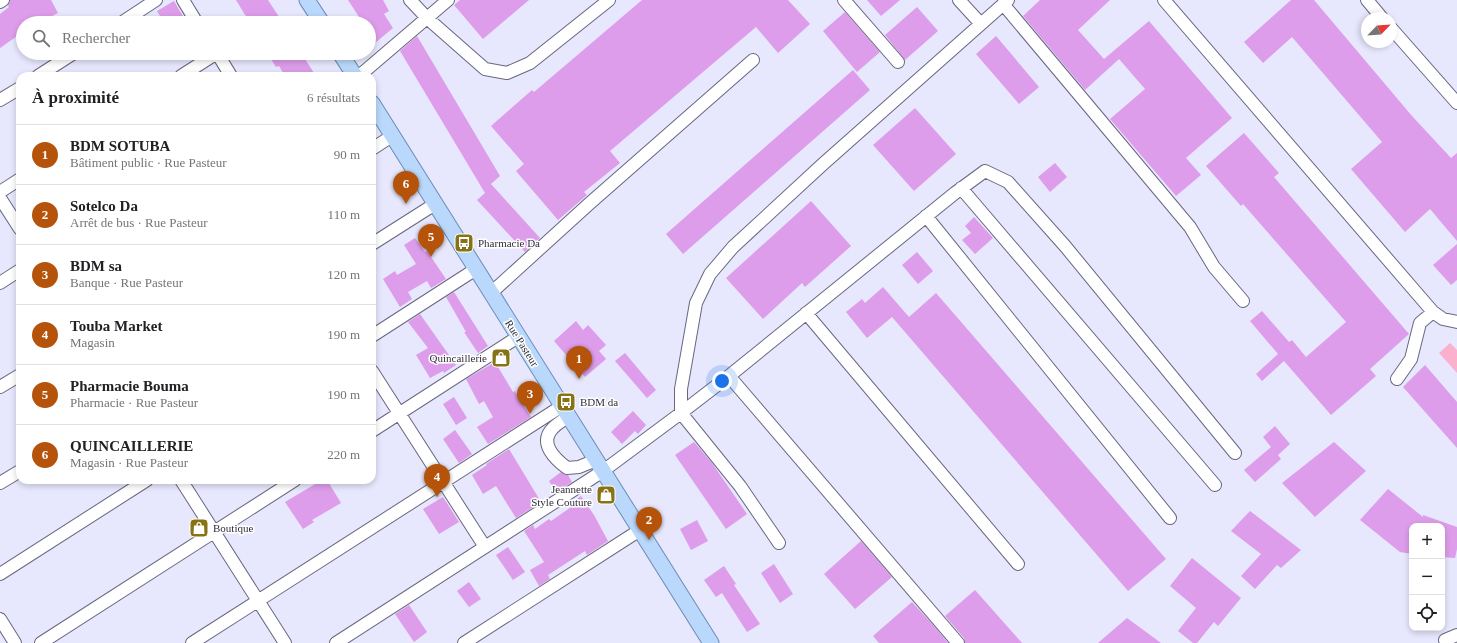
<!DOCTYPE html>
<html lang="fr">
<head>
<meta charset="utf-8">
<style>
  :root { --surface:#fff; --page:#f2f2f2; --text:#202124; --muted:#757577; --line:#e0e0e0; --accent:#b45309 }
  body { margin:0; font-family:"Times New Roman",serif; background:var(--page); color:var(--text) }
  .controls { position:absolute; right:12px; bottom:12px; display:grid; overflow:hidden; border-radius:8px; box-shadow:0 2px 6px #0003 }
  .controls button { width:36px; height:36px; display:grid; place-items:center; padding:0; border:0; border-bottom:1px solid var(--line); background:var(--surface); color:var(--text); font:20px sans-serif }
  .compass { position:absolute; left:1361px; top:12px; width:36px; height:36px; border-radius:50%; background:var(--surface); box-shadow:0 2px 6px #0003; rotate:65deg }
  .you { position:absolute; left:722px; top:381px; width:14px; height:14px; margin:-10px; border:3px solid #fff; border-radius:50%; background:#1a73e8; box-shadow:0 0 0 6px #1a73e833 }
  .badge { display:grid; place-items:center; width:26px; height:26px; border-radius:50%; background:var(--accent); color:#fff; font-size:13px; font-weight:700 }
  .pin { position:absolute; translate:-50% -33px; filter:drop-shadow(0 1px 2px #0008) }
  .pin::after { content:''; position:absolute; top:21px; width:14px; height:12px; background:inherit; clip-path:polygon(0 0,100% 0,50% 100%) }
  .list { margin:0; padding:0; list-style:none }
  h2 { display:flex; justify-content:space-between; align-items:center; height:52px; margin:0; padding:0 16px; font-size:17px }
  h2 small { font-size:13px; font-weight:400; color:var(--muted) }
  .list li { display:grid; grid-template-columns:26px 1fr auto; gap:12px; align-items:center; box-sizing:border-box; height:60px; padding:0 16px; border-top:1px solid var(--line) }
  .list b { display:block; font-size:15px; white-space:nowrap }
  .list p { margin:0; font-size:13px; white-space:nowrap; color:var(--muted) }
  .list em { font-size:13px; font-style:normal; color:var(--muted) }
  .icon { flex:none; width:22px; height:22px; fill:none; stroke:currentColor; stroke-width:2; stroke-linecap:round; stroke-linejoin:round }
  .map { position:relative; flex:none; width:1457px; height:643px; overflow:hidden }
  .search { position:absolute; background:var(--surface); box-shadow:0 2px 6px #0003; left:16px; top:16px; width:360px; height:44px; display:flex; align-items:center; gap:10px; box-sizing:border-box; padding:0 14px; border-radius:22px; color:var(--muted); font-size:15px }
  .panel { position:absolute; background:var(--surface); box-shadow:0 2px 6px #0003; left:16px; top:72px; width:360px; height:412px; border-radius:12px }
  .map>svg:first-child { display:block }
  .green { fill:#fbb0cd }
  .building { fill:#dd9dea }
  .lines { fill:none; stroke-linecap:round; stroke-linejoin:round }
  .minor-casing { stroke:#68677f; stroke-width:14 }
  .major-casing { stroke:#6b8cb6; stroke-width:17 }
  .minor { stroke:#fff; stroke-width:12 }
  .major { stroke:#bad8fb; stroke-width:15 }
  .labels { text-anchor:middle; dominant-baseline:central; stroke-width:3; stroke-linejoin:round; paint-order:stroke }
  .poi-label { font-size:11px; fill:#2f2e39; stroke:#fff; text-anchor:start }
  .street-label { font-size:11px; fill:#2f2e39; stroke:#fff }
</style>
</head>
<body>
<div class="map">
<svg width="1457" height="643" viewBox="0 0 1457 643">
  <rect width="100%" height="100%" fill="#e7e7fd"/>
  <path class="green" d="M1450,343L1457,350V373L1439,353Z"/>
  <path class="building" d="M10,0H51L58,13L39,23H23V32L0,48V14L9,7L8,6Z
    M236,0H268L283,23H250Z
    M348,0H383L389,11L384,14L393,28L375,43L369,33V23H363Z
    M460,0H529L483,39L454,5Z
    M642,0H788L810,24L778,53L756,27L610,151L620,163L584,192L587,195L558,220L516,171L524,164L491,126L532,90L534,92Z
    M867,0H900L881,16Z
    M1040,0H1110L1078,30L1104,59L1149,21L1232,118L1186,158L1201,175L1176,196L1110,119L1145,89L1119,59L1085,90L1023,16Z
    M1291,0H1314L1412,116L1451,158L1457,153V241L1430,209L1405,232L1351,169L1382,142L1292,37L1263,63L1244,42Z
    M174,1L184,18L187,23H164L157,11Z
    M917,7L938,31L905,60L885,35Z
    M845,12L880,52L857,72L823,31Z
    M417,36L500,176L491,184L540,238L525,252L477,200L485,193L400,51Z
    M996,36L1039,87L1019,104L976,54Z
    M267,53H301L316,76H285L279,66L276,67Z
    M853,70L870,90L683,254L666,234Z
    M915,108L956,154L914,191L873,145Z
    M1244,133L1279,173L1274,177L1409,334L1370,369L1376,376L1331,415L1284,361L1262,381L1256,374L1278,354L1250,321L1262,311L1289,342L1292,340L1306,357L1346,322L1243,204L1241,206L1206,166Z
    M1055,163L1067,177L1050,192L1038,177Z
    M811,201L851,246L805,287L802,283L763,319L726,278Z
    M974,217L993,238L975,254L962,240L971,233L965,226Z
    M415,238L425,252L427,251L446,279L431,288L427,281L408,292L412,299L400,307L383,279L395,271L397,275L416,264L404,245Z
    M1457,244V280L1451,285L1433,265Z
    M917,252L933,271L918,284L902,265Z
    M883,287L909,317L936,293L1166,559L1128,591L892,317L867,338L846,312L862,299L865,303Z
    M454,292L488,346L478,353L464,332H466L446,297Z
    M420,314L456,365L444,373L443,371L430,378L416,355L428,348L408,322Z
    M576,321L583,330L588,325L606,345L599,351L606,359L585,377L554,341Z
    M625,353L656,390L647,398L615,361Z
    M495,362L513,392L515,391L531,417L488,444L477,427L493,417L484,401L479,404L466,379Z
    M1425,365L1457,402V448L1403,387Z
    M454,397L467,418L456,425L443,404Z
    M633,411L646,425L638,434L635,431L622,444L611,432Z
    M1275,426L1290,444L1278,455L1281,459L1255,482L1244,470L1271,447L1263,437Z
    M455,430L472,454L459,463L443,439Z
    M694,442L712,463L747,514L726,529L675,455Z
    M1334,442L1366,471L1315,517L1282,483Z
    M509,449L541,502L516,518L496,486L483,494L472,475L487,465L486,464Z
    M561,472L568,475L572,482L556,492L549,481Z
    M322,480H327L341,503L312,520L314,522L303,529L285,502Z
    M1388,489L1423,517V515L1457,527V549L1455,558L1442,557V526H1412V554L1400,552L1360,520Z
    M581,496L594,515L608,541L587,555L585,551L548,575L550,579L539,586L530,570L544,562L524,531L533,525L535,529L549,519L551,521L574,505L573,502Z
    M443,497L459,522L439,534L423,509Z
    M1250,511L1301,550L1281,568L1277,565L1255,589L1241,576L1261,554L1231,531Z
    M697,520L708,541L691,550L680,529Z
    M861,541L892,577L855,609L824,574Z
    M508,547L525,572L513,580L496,555Z
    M1192,558L1241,598L1218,626L1214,622L1197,643H1193L1178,631L1196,608L1170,586Z
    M774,564L793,594L780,603L761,573Z
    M724,566L736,584L734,585L760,624L747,632L722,593L716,597L704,580Z
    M469,582L481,599L469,607L457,591Z
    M975,590L1022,643H965L964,638L945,616Z
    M912,602L934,626L948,643H879L873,636Z
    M409,605L427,632L414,642L395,614Z
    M1127,618L1161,643H1098Z"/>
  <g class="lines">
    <g class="minor-casing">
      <path id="minor" d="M183,0L197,23
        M410,0L427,18L485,69L507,73L530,63L609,0
        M844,0L898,62
        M959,0L981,24
        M1164,0L1433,312L1443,319L1457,322
        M1367,0L1382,18
        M0,2L3,0
        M1003,4L1190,227L1214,267L1243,301
        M121,23L156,0
        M1391,28L1457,103
        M217,53L231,76
        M38,76L74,53
        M181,76L217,53
        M359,76L448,0
        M0,100L20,88
        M372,149L392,136
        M961,188L1215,485
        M0,192L20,179
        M0,198L20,229
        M926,216L1170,518
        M372,244L435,204
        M0,283L20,270
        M491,293L590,203L753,60
        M806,313L1018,564
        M372,336L476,269
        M372,371L485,547
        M729,376L958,643
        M1397,379L1411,359L1420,323L1433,312
        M0,387L20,375
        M569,417C563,420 557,424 553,428C538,443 555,459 567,468L579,467L596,460
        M372,431L518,337
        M181,480L285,643
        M0,483L20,471
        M779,543L740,486L681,413V389L696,303L710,274L733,247L823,164L1008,0
        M0,574L147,480
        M0,619L15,643
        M1445,640L1457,635
        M41,643L295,480
        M192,643L562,406
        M336,643L603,471L681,413L729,376L955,193L985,171L1008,182L1065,246L1235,453
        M464,643L640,530"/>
    </g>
    <g class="major-casing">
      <path id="major" d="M307,0L322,23
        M340,53L355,76
        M372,103L711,643"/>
    </g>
    <use href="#minor" class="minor"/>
    <use href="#major" class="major"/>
  </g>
  <defs>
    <g id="bus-square" transform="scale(1)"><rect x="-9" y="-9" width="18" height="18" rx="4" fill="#877314" stroke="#fff"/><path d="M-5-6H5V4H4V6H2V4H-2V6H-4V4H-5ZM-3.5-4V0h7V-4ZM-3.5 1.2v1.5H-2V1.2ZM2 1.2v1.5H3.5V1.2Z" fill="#fff"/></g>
    <g id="shop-square" transform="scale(1)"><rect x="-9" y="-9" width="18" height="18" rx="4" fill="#877314" stroke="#fff"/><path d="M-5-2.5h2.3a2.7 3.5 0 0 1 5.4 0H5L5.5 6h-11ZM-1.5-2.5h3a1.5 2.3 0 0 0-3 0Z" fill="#fff"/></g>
  </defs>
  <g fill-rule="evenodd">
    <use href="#bus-square" x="464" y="243"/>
    <use href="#shop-square" x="501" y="358"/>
    <use href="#bus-square" x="566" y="402"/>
    <use href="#shop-square" x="606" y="495"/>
    <use href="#shop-square" x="199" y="528"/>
  </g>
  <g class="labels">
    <g class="poi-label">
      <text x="478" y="243">Pharmacie Da</text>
      <text x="487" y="358" text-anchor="end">Quincaillerie</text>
      <text x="580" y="402">BDM da</text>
      <text x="592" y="489" text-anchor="end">Jeannette<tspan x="592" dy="13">Style Couture</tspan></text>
      <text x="213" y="528">Boutique</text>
    </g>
    <g class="street-label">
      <text transform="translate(522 343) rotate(58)">Rue Pasteur</text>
    </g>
  </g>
</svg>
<div class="controls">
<button>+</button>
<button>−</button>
<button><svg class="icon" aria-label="locate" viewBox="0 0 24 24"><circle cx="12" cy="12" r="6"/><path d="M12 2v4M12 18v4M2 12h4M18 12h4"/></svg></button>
</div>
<svg class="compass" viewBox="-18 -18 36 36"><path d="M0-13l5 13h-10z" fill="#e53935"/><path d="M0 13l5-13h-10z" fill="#757577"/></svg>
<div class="you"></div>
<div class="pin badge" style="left:579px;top:379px">1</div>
<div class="pin badge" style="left:649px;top:540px">2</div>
<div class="pin badge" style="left:530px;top:414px">3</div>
<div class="pin badge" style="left:437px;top:497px">4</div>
<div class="pin badge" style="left:431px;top:257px">5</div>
<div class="pin badge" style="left:406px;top:204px">6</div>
<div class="search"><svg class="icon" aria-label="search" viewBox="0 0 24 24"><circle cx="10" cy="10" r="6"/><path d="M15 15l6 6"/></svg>Rechercher</div>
<section class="panel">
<h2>À proximité<small>6 résultats</small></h2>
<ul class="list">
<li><span class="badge">1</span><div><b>BDM SOTUBA</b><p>Bâtiment public · Rue Pasteur</p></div><em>90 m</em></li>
<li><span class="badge">2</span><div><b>Sotelco Da</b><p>Arrêt de bus · Rue Pasteur</p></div><em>110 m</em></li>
<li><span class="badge">3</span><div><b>BDM sa</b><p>Banque · Rue Pasteur</p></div><em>120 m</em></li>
<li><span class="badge">4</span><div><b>Touba Market</b><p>Magasin</p></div><em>190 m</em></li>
<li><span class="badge">5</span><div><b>Pharmacie Bouma</b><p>Pharmacie · Rue Pasteur</p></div><em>190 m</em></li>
<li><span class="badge">6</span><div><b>QUINCAILLERIE</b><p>Magasin · Rue Pasteur</p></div><em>220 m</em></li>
</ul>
</section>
</div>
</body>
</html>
